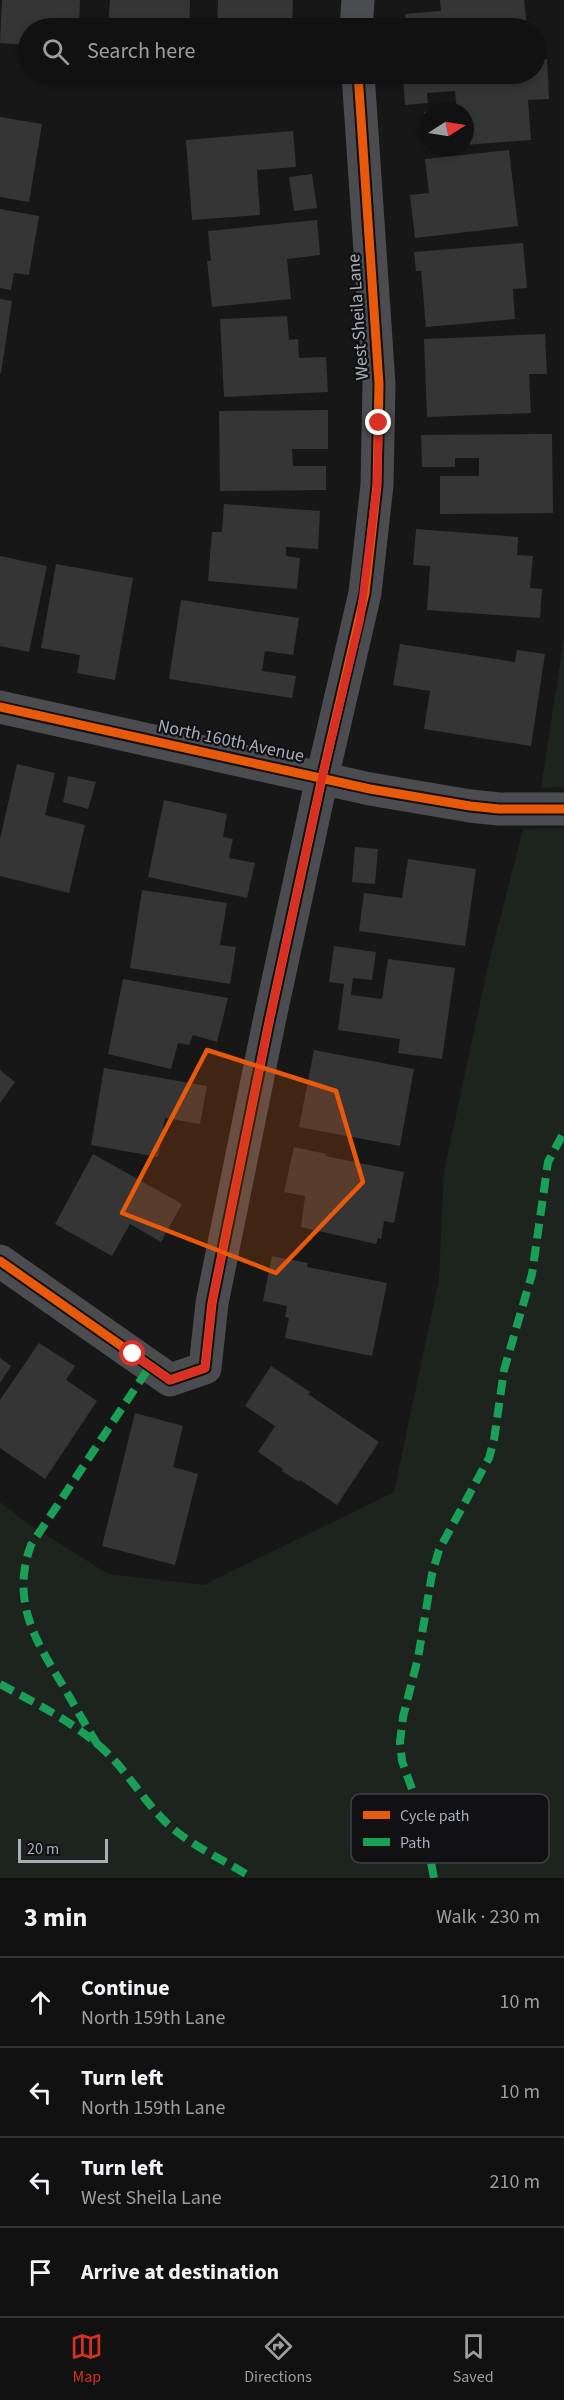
<!DOCTYPE html>
<html lang="en">
<head>
<meta charset="utf-8">
<style>
  :root { --surface:#111; --page:#1e1f1f; --text:#f1f3f6; --muted:#9c9d9f; --line:#303131; --accent:#d93025 }
  body { margin:0; font-family:"Source Sans 3",sans-serif; background:var(--page); color:var(--text) }
  .compass { position:absolute; left:420px; top:102px; width:54px; height:54px; border-radius:50%; background:var(--surface); box-shadow:0 3px 9px #0003; rotate:78deg }
  .scale { position:absolute; left:18px; bottom:15px; width:90px; box-sizing:border-box; padding-left:6px; border:3px solid #a8adb8; border-top:0; font-size:16px; line-height:21px; white-space:nowrap; color:#a8adb8; -webkit-text-stroke:4px #111113; paint-order:stroke }
  .stop { position:absolute; width:18px; height:18px; margin:-14px; border:4px solid #d93025; border-radius:50%; background:#fff }
  .stop.end { background:#d93025; border-color:#fff; box-shadow:0 2px 6px #0008 }
  .list { margin:0; padding:0; list-style:none }
  h2 { display:flex; justify-content:space-between; align-items:center; height:78px; margin:0; padding:0 24px; font-size:26px }
  h2 small { font-size:20px; font-weight:400; color:var(--muted) }
  .list li { display:grid; grid-template-columns:39px 1fr auto; gap:18px; align-items:center; box-sizing:border-box; height:90px; padding:0 24px; border-top:2px solid var(--line) }
  .list b { display:block; font-size:22px; white-space:nowrap }
  .list p { margin:0; font-size:20px; white-space:nowrap; color:var(--muted) }
  .list em { font-size:20px; font-style:normal; color:var(--muted) }
  .icon { flex:none; width:33px; height:33px; fill:none; stroke:currentColor; stroke-width:2; stroke-linecap:round; stroke-linejoin:round }
  .map { position:relative; flex:none; width:564px; height:1878px; overflow:hidden }
  .search { position:absolute; background:var(--surface); box-shadow:0 3px 9px #0003; left:18px; right:18px; top:18px; height:66px; display:flex; align-items:center; gap:15px; box-sizing:border-box; padding:0 21px; border-radius:33px; color:var(--muted); font-size:22px }
  .sheet { height:438px; background:var(--surface) }
  nav { display:flex; justify-content:space-around; align-items:center; box-sizing:border-box; height:84px; border-top:2px solid var(--line); background:var(--surface); font-size:16px; color:var(--muted) }
  nav a { display:grid; justify-items:center; gap:3px }
  nav .on { color:var(--accent) }
  .map>svg:first-child { display:block }
  .green { fill:#1d241e }
  .building { fill:#353536 }
  .lines { fill:none; stroke-linecap:round; stroke-linejoin:round }
  .minor { stroke:#4b4c50; stroke-width:33 }
  .quiet { stroke:#1a9f57; stroke-width:8; stroke-dasharray:15 8; stroke-linecap:butt }
  .cycleway-casing { stroke:#111113; stroke-width:13 }
  .cycleway { stroke:#e8590c; stroke-width:9 }
  .route { stroke:#d93025; stroke-width:8 }
  .marked { fill:#e8590c; fill-opacity:0.2; stroke:#e8590c; stroke-width:4.5; stroke-linejoin:round }
  .labels { text-anchor:middle; dominant-baseline:central; stroke-width:4.5; stroke-linejoin:round; paint-order:stroke }
  .street-label { font-size:18px; fill:#a8adb8; stroke:#111113 }
  .key { fill:#111113; stroke:#3e4045; stroke-width:1.5 }
  .key-label { font-size:16px; fill:#a8adb8 }
</style>
</head>
<body>
<div class="map">
<svg width="564" height="1878" viewBox="0 0 564 1878">
  <rect width="100%" height="100%" fill="#171717"/>
  <path class="green" d="M564,638V787L541,788Z
    M564,828V1878H0V1502L24,1521L108,1574L204,1585L394,1492L439,1279L444,1172L488,966L523,829Z"/>
  <path class="building" d="M2,0H80L79,28H28V45L0,43Z
    M110,0H190L189,28H108Z
    M218,0H293L292,28H217Z
    M440,0H524L527,28H407L405,14L441,11Z
    M547,59L549,99L528,100L531,140L465,145V111H457L455,91L427,93L428,103L405,105L403,74H536V60Z
    M429,111V148H427L424,112Z
    M0,117L42,124L29,202L0,197Z
    M293,131L296,167L257,170L260,215L192,220L186,140Z
    M509,150L518,226L415,238L410,195L429,193L425,159Z
    M312,174L317,208L294,211L289,177Z
    M0,209L39,216L29,275L14,273L11,290L0,288Z
    M317,220L320,255L287,259L291,299L212,307L207,261H211L208,231Z
    M523,243L527,288L513,289L515,319L426,327L421,271H416L414,252Z
    M0,299L12,301L1,373H0Z
    M287,316L289,340L298,339L299,358L326,357L328,392L224,397L220,319Z
    M545,334L547,374H529L531,413L427,417L424,339Z
    M328,410V449H292L293,466H326V490L220,491L219,411Z
    M552,434L553,513L440,514V476H479V458H455V467H422L421,435Z
    M224,504L320,511L318,549L286,547V556L300,558L297,589L208,581L212,532H222Z
    M416,529L518,537L517,555L533,556L530,588L542,589L540,618L427,610L430,566L413,565Z
    M0,556L47,566L29,652L0,646Z
    M56,564L133,578L115,680L77,673L80,655L41,648Z
    M181,600L299,618L293,655L265,651L262,671L296,676L292,698L169,679Z
    M400,644L515,662L517,650L545,654L531,746L424,729L430,691L393,685Z
    M17,764L55,773L45,815L85,825L69,893L0,876V839Z
    M68,776L96,782L88,809L63,802Z
    M164,800L227,814L223,837L233,839L229,858L255,863L247,898L148,877Z
    M355,847L378,849L375,884L352,882Z
    M408,859L476,869L465,946L359,931L364,893L402,898Z
    M142,890L227,903L220,945L236,947L230,984L130,968Z
    M334,946L376,952L372,980L353,978L351,995L382,999L388,959L455,968L442,1059L398,1053L400,1039L338,1030L344,984L329,982Z
    M123,979L228,998L217,1042L193,1035L189,1045L178,1043L171,1069L108,1054Z
    M314,1050L414,1069L400,1146L299,1127Z
    M104,1068L207,1086L200,1124L165,1118L158,1157L91,1145Z
    M0,1070L15,1082L0,1103Z
    M294,1147L326,1154L325,1156L404,1172L394,1223L384,1221L381,1239L378,1238L376,1244L301,1227L305,1196L284,1192Z
    M93,1154L182,1204L161,1242L130,1224L112,1256L55,1224Z
    M272,1256L308,1263L307,1267L387,1283L372,1356L285,1338L289,1318L285,1317L287,1306L263,1301Z
    M39,1343L75,1366L66,1380L97,1401L45,1479L0,1448V1400Z
    M0,1358L11,1366L0,1383Z
    M271,1366L310,1392L308,1394L379,1442L337,1505L300,1480L299,1482L282,1471L283,1469L258,1452L275,1426L245,1406Z
    M135,1413L183,1426L173,1467L198,1474L175,1565L102,1546Z"/>
  <g class="lines">
    <path class="minor" d="M356,28L358,0
      M0,707L370,789L470,806L499,809H564
      M0,1261L170,1380L205,1368L212,1303L269,1022L322,778L365,593L377,485L379,384L358,74"/>
    <path class="quiet" d="M0,1684C37,1704 74,1722 104,1750C129,1773 145,1804 171,1827C195,1848 225,1860 252,1878
      M98,1745C85,1725 74,1704 62,1684C34,1639 11,1599 31,1545L150,1366
      M434,1878L423,1820L402,1761L400,1742L403,1717L418,1658L432,1574L439,1550L489,1458L494,1440L504,1370L532,1274L548,1162L564,1132"/>
    <g class="cycleway-casing">
      <path id="cycleway" d="M0,707L370,789L470,806L499,809H564
        M0,1261L170,1380L205,1368L212,1303L269,1022L322,778L365,593L377,485L379,384L358,74"/>
    </g>
    <use href="#cycleway" class="cycleway"/>
  </g>
  <g class="lines">
    <path class="route" d="M133,1354L170,1380L205,1368L212,1303L269,1022L322,778L360,620L377,485L379,423"/>
  </g>
  <path class="marked" d="M207,1050L336,1091L363,1182L276,1273L122,1213Z"/>
  <g class="labels">
    <g class="street-label">
      <text transform="translate(358 317) rotate(-94)">West Sheila Lane</text>
      <text transform="translate(231 741) rotate(12)">North 160th Avenue</text>
    </g>
  </g>
  <rect x="351" y="1794" width="198" height="69" rx="9" class="key"/>
  <rect x="363" y="1811" width="27" height="8" fill="#e8590c"/>
  <rect x="363" y="1838" width="27" height="8" fill="#1a9f57"/>
  <g class="key-label">
    <text x="400" y="1821">Cycle path</text>
    <text x="400" y="1848">Path</text>
  </g>
</svg>
<svg class="compass" viewBox="-18 -18 36 36"><path d="M0-13l5 13h-10z" fill="#e53935"/><path d="M0 13l5-13h-10z" fill="#9c9d9f"/></svg>
<div class="scale">20 m</div>
<div class="stop" style="left:133px;top:1354px"></div>
<div class="stop end" style="left:379px;top:423px"></div>
<div class="search"><svg class="icon" aria-label="search" viewBox="0 0 24 24"><circle cx="10" cy="10" r="6"/><path d="M15 15l6 6"/></svg>Search here</div>
</div>
<section class="sheet">
<h2>3 min<small>Walk · 230 m</small></h2>
<ul class="list">
<li><svg class="icon" aria-label="ahead" viewBox="0 0 24 24"><path d="M12 20V5M6 11l6-6 6 6"/></svg><div><b>Continue</b><p>North 159th Lane</p></div><em>10 m</em></li>
<li><svg class="icon" aria-label="left" viewBox="0 0 24 24"><path d="M17 20v-9H6M10 6l-5 5 5 5"/></svg><div><b>Turn left</b><p>North 159th Lane</p></div><em>10 m</em></li>
<li><svg class="icon" aria-label="left" viewBox="0 0 24 24"><path d="M17 20v-9H6M10 6l-5 5 5 5"/></svg><div><b>Turn left</b><p>West Sheila Lane</p></div><em>210 m</em></li>
<li><svg class="icon" aria-label="arrive" viewBox="0 0 24 24"><path d="M6 21V4h12l-3 4 3 4H6"/></svg><div><b>Arrive at destination</b></div></li>
</ul>
</section>
<nav>
<a class="on"><svg class="icon" aria-label="map" viewBox="0 0 24 24"><path d="M3 6l6-2 6 2 6-2v14l-6 2-6-2-6 2zM9 4v14M15 6v14"/></svg>Map</a>
<a><svg class="icon" aria-label="directions" viewBox="0 0 24 24"><path d="M12 3l9 9-9 9-9-9zM9 14v-3h6M13 9l2 2-2 2"/></svg>Directions</a>
<a><svg class="icon" aria-label="saved" viewBox="0 0 24 24"><path d="M7 4h10v16l-5-4-5 4z"/></svg>Saved</a>
</nav>
</body>
</html>
